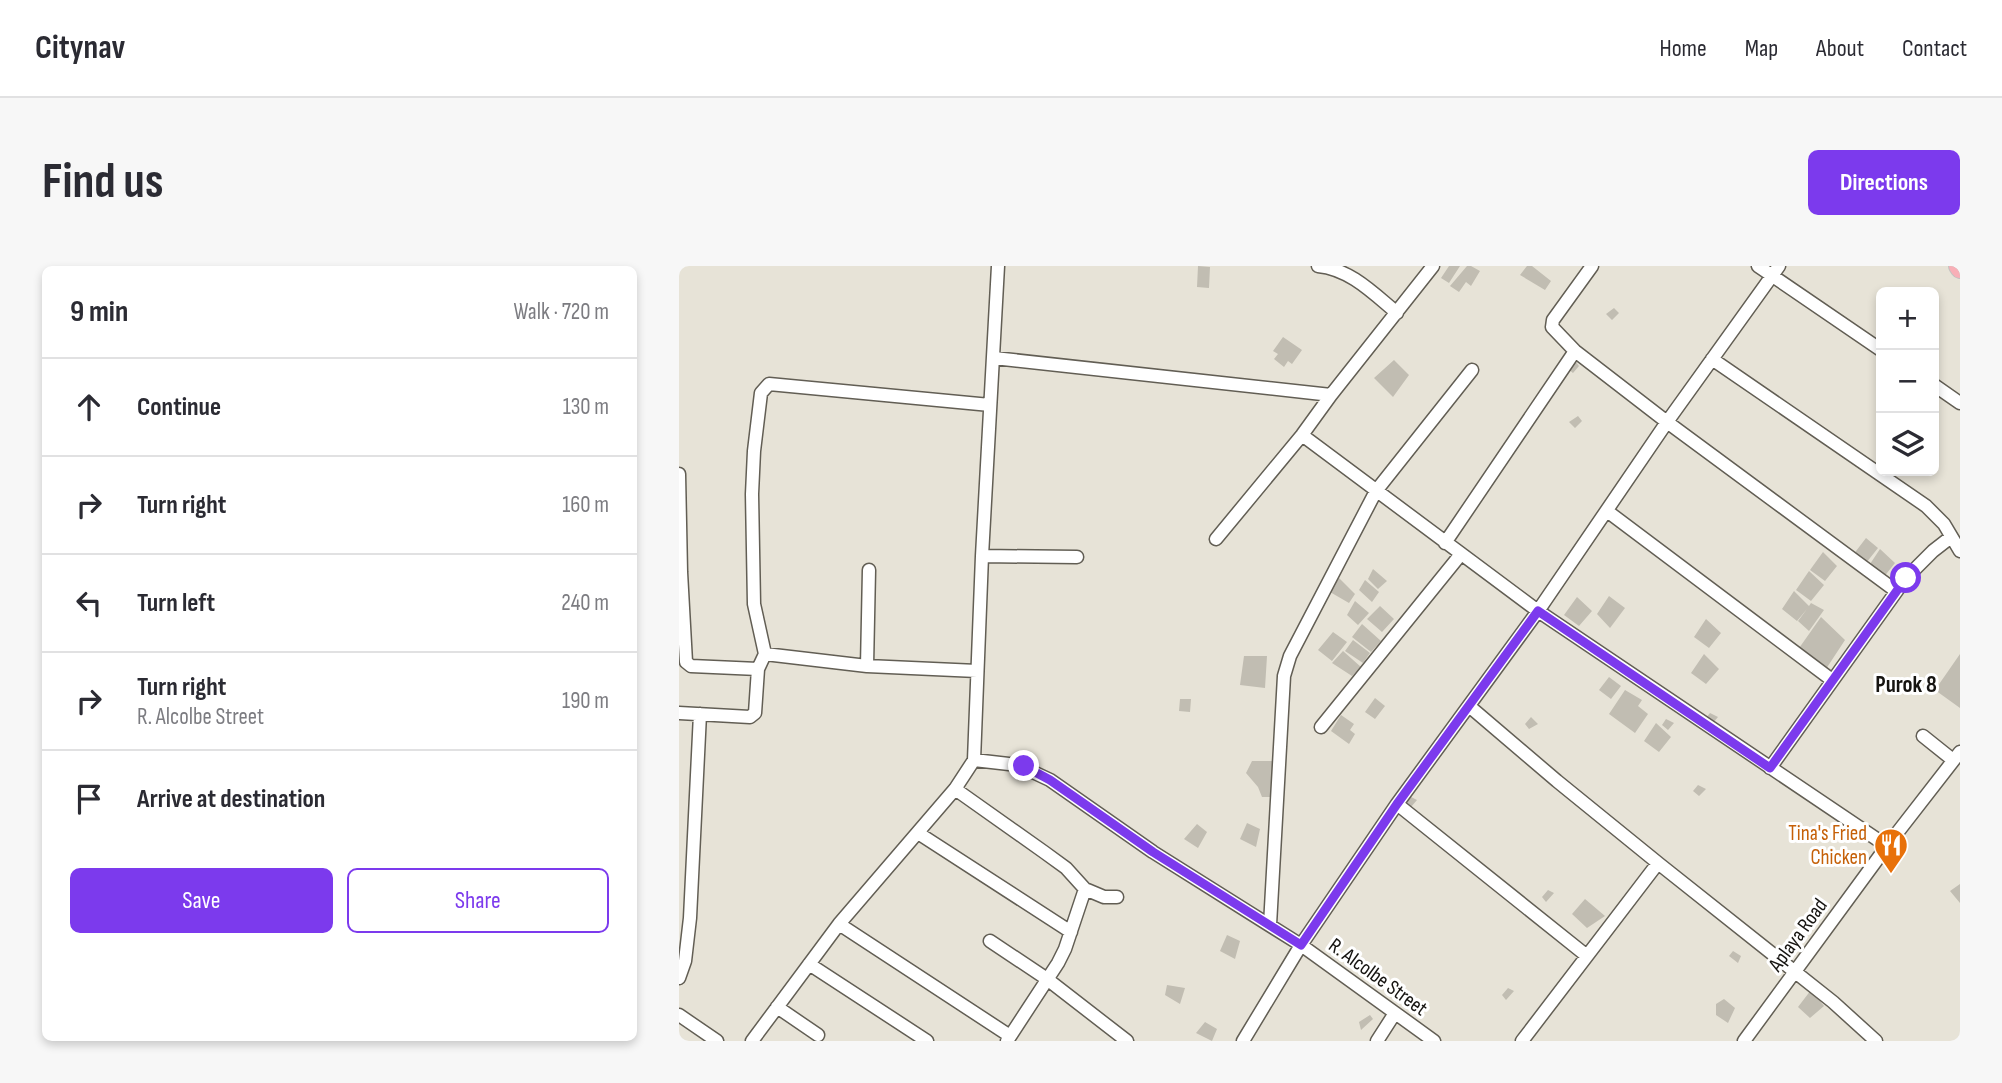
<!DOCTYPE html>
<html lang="en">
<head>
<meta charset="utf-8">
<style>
  :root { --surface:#fff; --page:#f7f7f7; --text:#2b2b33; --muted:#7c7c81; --line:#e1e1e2; --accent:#7c3aed }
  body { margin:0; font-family:"Sofia Sans Condensed",sans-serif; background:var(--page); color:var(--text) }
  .controls { position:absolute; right:21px; top:21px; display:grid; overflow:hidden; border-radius:10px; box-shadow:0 4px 10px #0003 }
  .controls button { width:63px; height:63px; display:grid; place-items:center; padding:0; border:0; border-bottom:2px solid var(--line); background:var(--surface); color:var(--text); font:35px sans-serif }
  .stop { position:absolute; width:21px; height:21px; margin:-16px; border:5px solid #7c3aed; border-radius:50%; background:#fff }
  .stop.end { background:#7c3aed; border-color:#fff; box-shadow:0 2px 7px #0008 }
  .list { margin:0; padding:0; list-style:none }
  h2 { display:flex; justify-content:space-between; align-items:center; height:91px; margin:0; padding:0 28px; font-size:30px }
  h2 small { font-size:23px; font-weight:400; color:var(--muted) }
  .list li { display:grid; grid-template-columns:46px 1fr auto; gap:21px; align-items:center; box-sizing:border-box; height:98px; padding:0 28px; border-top:2px solid var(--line) }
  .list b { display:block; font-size:26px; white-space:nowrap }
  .list p { margin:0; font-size:23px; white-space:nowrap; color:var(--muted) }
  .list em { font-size:23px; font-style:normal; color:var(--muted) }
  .actions { display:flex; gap:14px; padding:21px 28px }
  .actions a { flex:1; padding:16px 0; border:2px solid var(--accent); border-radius:10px; text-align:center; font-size:24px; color:var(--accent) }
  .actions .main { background:var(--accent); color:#fff }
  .icon { flex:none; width:38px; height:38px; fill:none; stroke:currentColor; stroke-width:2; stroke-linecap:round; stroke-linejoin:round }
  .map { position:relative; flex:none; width:1281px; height:775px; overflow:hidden; border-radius:10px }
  header { display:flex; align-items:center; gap:42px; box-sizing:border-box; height:98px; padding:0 35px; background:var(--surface); border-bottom:2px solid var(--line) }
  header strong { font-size:33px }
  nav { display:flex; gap:38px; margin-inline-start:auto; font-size:24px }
  .intro { display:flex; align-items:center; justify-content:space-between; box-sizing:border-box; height:168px; padding:0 42px }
  h1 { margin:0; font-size:49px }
  .button { padding:18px 32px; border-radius:10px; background:var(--accent); color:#fff; font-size:24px; font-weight:700 }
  main { display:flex; gap:42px; padding:0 42px }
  aside { flex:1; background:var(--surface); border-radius:10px; box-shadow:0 4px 10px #0003 }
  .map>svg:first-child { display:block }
  .building { fill:#c1bdb2 }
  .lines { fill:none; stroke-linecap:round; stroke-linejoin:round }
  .minor-casing { stroke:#625e54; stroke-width:15 }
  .highway-casing { stroke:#c2c2c1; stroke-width:20 }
  .minor { stroke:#fff; stroke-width:12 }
  .highway { stroke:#f8afb7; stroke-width:18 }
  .route { stroke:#7c3aed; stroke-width:9 }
  .labels { text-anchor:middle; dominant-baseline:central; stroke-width:6; stroke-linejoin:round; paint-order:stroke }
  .food-label { font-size:21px; fill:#c56008; stroke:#fff; text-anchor:end }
  .street-label { font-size:21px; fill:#161411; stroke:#fff }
  .neighbourhood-label { font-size:23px; font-weight:bold; fill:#161411; stroke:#fff }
</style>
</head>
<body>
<header>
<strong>Citynav</strong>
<nav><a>Home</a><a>Map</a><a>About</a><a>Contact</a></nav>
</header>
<div class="intro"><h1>Find us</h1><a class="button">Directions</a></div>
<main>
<aside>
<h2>9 min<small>Walk · 720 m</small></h2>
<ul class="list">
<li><svg class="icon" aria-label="ahead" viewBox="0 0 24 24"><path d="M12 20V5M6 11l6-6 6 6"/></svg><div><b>Continue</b></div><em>130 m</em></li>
<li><svg class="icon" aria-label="right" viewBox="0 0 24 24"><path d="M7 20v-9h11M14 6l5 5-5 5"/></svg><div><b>Turn right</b></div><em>160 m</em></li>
<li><svg class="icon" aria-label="left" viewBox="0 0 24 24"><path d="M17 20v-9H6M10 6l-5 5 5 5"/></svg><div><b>Turn left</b></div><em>240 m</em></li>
<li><svg class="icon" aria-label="right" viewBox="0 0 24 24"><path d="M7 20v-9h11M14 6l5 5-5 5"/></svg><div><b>Turn right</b><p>R. Alcolbe Street</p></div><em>190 m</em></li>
<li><svg class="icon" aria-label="arrive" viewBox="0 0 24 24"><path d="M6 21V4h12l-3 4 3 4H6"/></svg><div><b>Arrive at destination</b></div></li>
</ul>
<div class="actions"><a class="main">Save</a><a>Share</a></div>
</aside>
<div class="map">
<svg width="1281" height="775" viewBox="0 0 1281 775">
  <rect width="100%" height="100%" fill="#e7e3d7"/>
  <path class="building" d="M519,0L531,1L530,22L518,21Z
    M770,0H781L770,17L762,12Z
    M788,0H792L801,5L792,20L787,16L780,26L771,20Z
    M848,0H853L872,15L866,24L841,9Z
    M935,42L940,47L933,54L927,48Z
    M604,71L623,84L613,98L609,95L605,101L595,93L599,88L594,85Z
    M715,94L730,109L714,131L695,112Z
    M896,95L900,100L894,107L888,102Z
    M899,150L903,155L896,162L890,156Z
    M1187,272L1199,282L1187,297L1174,289Z
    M1201,283L1216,297L1204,312L1189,301Z
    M1144,286L1158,300L1146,315L1131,304Z
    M694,303L708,315L699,323L689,313Z
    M1130,305L1145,319L1132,335L1117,324Z
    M660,312L676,328L670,337L651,326Z
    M686,314L700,326L693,336L680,324Z
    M1115,325L1130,340L1132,337L1145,344L1130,365L1119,355L1128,343L1118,355L1103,343Z
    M930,330L946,342L931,362L918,348Z
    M898,331L913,345L900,360L885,349Z
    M676,335L690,347L679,359L668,349Z
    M701,340L715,353L703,366L688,353Z
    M1142,351L1166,374L1147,403L1118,385Z
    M1027,353L1042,367L1030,382L1015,371Z
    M683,358L702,375L692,386L673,371Z
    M654,366L668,376L653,395L639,384Z
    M674,374L691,387L684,397L666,385Z
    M664,385L682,401L673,410L653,397Z
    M1025,388L1040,403L1027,418L1012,407Z
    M1281,388V442L1256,424Z
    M565,390H588L586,422L561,419Z
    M930,411L942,420L932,433L920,424Z
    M946,424L963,434L959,440L969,448L956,467L930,448Z
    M696,432L706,440L696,453L686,446Z
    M501,433H512L511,446L500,445Z
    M1031,447L1039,451L1033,458L1027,452Z
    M662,449L675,458L671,464L676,468L670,478L652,465Z
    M852,451L859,458L850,463L846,458Z
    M987,453L995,457L989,464L983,459Z
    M977,457L992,471L980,486L965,475Z
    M573,495H594L592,531H583L579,521L567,507Z
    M1019,519L1027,523L1020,530L1014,525Z
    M730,530L738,534L732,541L726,535Z
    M568,557L581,563L577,581L561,573Z
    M518,558L528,566L519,582L505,573Z
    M1281,618V637L1271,625Z
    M869,624L875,627L867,636L863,631Z
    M906,633L926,650L908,662L893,648Z
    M548,669L561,675L556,693L541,685Z
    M1054,685L1062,690L1059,697L1050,690Z
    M488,719L506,722L501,738L486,729Z
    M829,722L835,725L827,734L823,729Z
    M1132,724L1145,740L1131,752L1119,741Z
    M1045,733L1056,742L1049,757L1037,749V738Z
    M691,749L694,753L682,764L680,756Z
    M526,756L538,763L533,775L517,767Z"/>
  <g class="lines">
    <g class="minor-casing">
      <path id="minor" d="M639,0C671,3 694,27 718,47
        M913,0L874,54L873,61L896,85L988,156L1217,325
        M1079,0L1202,84
        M315,92L652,129
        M1033,93L1247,240L1265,258L1281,285
        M1255,119L1281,137
        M623,169L859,345L1208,580
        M0,208L2,306L7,396L12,400L79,403
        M928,245L1153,414
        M537,273L623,169L652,129L754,0
        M766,277L896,85
        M303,290L398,291
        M86,388L188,400L298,405
        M188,400L190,304
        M790,440L878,515L979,597
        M0,447L71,451L76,447L79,403L86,388L75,338L73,228L75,185L82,127L90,118L311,139
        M642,461L782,288
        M1244,470L1274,494
        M295,494L339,499L371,514L474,586L622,679L755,775
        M1091,502L1227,312L1254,285L1272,271
        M276,523L365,586L387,602L406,623L425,631H438
        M718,538L908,690
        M239,567L392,666
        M160,658L331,770
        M591,659L605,410L611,390L697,225L793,104
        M311,675L368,713L448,775
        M130,698L248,775
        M0,712L6,695L11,652L21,448
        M98,741L139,769
        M0,749L38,775
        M73,775L160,658L276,523L295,494L303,290L319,0
        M328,775L379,697L386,683L406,623
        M564,775L622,679L718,538L859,345L988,156L1100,0
        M698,775L716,747
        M843,775L979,597L1154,736L1197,775
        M1065,775L1208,580L1281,486"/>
    </g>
    <g class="highway-casing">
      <path id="highway" d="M1279,0L1281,3"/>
    </g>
    <use href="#minor" class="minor"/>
    <use href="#highway" class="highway"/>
  </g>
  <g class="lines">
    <path class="route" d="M345,500L371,514L474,586L622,679L718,538L859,345L1091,502L1227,312"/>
  </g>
  <defs>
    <g id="restaurant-pin" transform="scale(1.75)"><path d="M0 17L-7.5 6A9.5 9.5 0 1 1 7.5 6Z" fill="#e8710a" stroke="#fff"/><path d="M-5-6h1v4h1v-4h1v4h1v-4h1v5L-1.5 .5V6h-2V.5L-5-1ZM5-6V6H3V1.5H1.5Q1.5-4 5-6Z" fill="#fff"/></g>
  </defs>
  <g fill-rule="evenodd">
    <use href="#restaurant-pin" x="1212" y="579"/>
  </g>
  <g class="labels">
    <g class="food-label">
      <text x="1188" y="567">Tina's Fried<tspan x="1188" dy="24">Chicken</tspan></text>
    </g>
    <g class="street-label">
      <text transform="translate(1119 669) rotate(-54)">Aplaya Road</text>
      <text transform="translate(699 711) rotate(36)">R. Alcolbe Street</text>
    </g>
    <g class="neighbourhood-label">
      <text x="1227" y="419">Purok 8</text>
    </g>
  </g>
</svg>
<div class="controls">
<button>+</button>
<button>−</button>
<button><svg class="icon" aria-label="layers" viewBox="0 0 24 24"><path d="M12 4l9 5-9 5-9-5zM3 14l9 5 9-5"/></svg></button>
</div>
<div class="stop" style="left:1227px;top:312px"></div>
<div class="stop end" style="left:345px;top:500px"></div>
</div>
</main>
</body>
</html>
